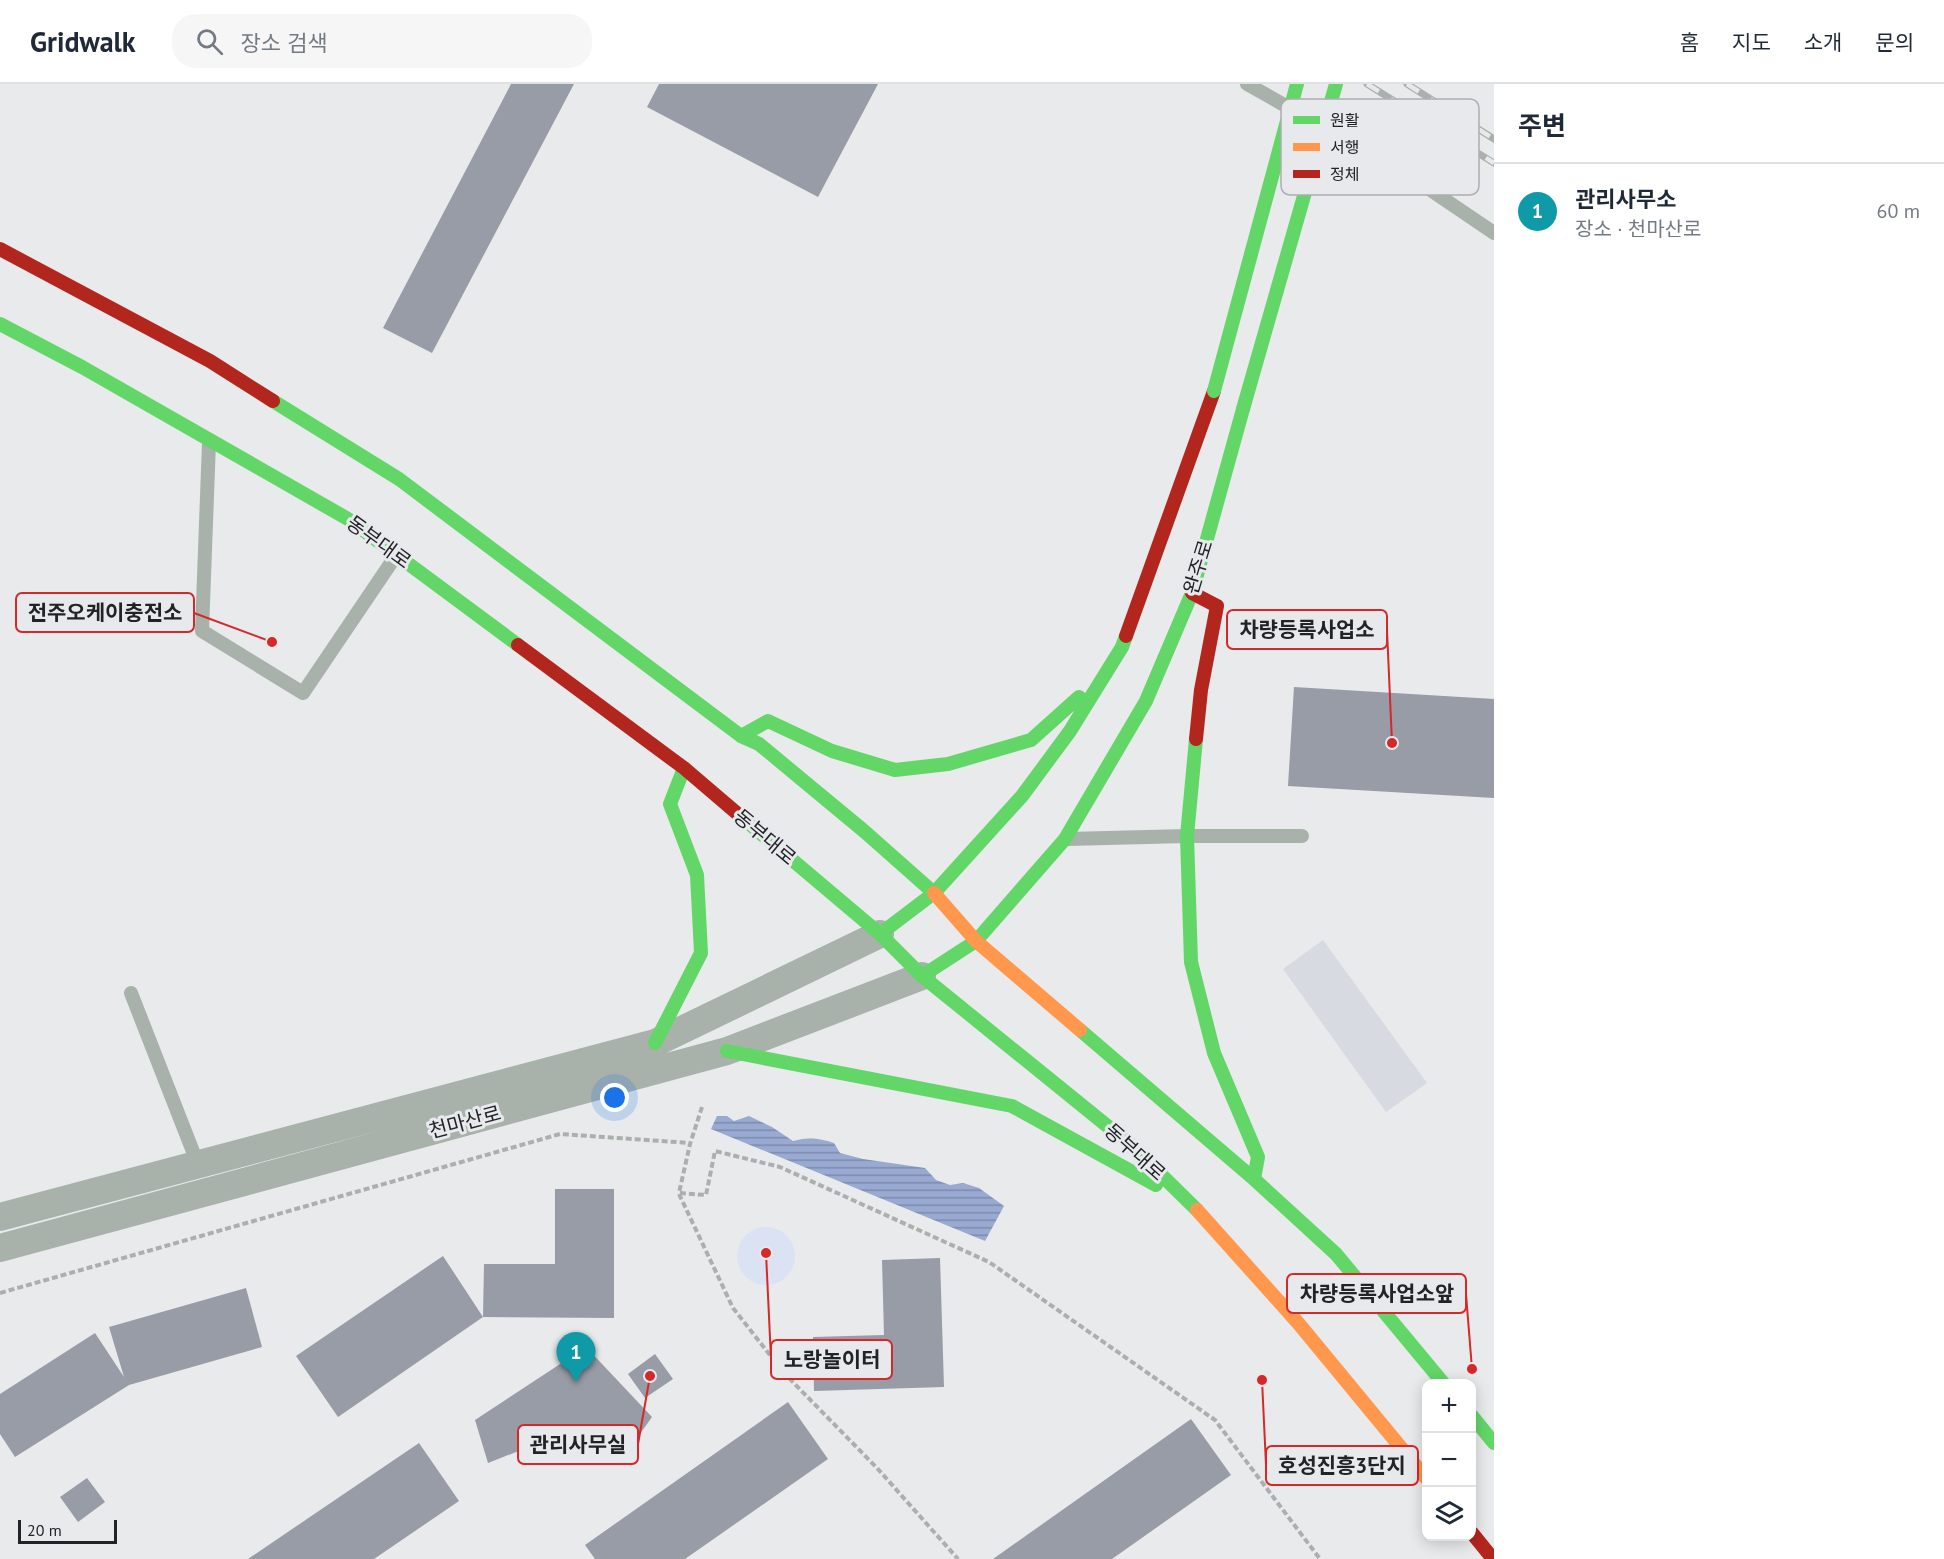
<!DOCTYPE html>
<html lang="ko">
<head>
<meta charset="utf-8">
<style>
  :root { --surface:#fff; --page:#f6f6f7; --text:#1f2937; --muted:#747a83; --line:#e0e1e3; --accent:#67696b }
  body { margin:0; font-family:"PT Sans","Noto Sans KR",sans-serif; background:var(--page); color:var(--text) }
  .controls { position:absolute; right:18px; bottom:18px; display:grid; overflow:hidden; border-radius:12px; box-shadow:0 3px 15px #0003 }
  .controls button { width:54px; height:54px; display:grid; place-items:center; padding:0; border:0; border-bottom:2px solid var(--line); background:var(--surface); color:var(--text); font:30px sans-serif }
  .scale { position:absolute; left:18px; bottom:15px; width:99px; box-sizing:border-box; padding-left:6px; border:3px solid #222325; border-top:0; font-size:16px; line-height:21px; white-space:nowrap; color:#222325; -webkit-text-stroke:4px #e7e9ed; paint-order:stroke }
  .you { position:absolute; left:615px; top:1014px; width:21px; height:21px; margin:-15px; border:4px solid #fff; border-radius:50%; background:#1a73e8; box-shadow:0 0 0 9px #1a73e833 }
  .badge { display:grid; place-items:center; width:39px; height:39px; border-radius:50%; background:var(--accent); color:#fff; font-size:20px; font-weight:700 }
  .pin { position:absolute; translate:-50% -50px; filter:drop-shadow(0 2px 3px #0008) }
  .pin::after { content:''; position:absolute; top:32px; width:21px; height:18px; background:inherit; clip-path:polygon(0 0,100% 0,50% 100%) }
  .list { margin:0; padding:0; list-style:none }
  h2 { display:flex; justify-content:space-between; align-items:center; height:78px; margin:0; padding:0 24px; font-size:26px }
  h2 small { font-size:20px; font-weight:400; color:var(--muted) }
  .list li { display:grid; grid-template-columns:39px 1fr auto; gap:18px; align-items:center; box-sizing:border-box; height:96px; padding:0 24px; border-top:2px solid var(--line) }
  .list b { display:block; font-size:22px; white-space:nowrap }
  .list p { margin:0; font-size:20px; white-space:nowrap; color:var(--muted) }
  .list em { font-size:20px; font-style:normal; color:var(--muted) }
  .icon { flex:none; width:33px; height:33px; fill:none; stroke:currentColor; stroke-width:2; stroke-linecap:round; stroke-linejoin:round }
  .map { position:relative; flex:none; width:1494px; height:1475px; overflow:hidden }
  header { display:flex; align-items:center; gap:36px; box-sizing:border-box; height:84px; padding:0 30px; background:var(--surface); border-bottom:2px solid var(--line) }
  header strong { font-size:28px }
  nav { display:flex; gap:33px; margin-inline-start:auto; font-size:21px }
  .search { width:420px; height:54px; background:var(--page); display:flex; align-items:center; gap:15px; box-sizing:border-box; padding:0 21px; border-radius:24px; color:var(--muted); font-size:22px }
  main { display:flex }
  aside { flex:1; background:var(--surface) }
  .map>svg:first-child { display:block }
  .built { fill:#d7dae1 }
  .green { fill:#dae2f3 }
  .water { fill:url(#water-rules) }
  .building { fill:#979ca7 }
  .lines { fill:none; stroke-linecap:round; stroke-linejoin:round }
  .path { stroke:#aab0ab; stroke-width:4; stroke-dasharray:6 3; stroke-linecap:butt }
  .lane { stroke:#a8b2ab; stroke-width:14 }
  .street { stroke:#a8b2ab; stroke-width:28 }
  .fast { stroke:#63d668; stroke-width:14 }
  .slow { stroke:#ff974d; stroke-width:14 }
  .jam { stroke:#b3261e; stroke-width:14 }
  .rail-casing { stroke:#abb0ac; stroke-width:7 }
  .rail { stroke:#e7e9ed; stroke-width:4.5; stroke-dasharray:14; stroke-linecap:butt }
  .fast-bridge { stroke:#63d668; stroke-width:14 }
  .labels { text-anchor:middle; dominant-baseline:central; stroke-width:6; stroke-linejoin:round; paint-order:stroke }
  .street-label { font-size:20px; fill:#222325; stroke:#e7e9ed }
  .key { fill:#e7e9ed; stroke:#acaeb1; stroke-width:1.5 }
  .key-label { font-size:16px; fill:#222325 }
  .leader { fill:none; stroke:#d62828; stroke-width:2 }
  .callout-dot { fill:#d62828; stroke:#e7e9ed; stroke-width:2 }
  .callout { fill:#e7e9ed; stroke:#d62828; stroke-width:2 }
  .callout-label { font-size:21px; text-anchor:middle; font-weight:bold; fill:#222325 }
</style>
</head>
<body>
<header>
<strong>Gridwalk</strong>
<div class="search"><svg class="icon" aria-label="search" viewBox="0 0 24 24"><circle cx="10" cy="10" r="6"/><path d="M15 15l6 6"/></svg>장소 검색</div>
<nav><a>홈</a><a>지도</a><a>소개</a><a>문의</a></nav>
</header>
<main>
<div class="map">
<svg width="1494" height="1475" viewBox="0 0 1494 1475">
  <defs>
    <pattern id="water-rules" width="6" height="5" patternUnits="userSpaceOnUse" patternTransform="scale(1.5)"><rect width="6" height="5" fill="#98aad1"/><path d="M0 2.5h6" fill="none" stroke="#7c8aa9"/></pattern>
  </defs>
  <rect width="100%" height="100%" fill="#e8eaec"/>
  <path class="built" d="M1323,856L1427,999L1386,1028L1283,885Z"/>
  <path class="green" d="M737 1172a29 29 0 1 1 58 0a29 29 0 1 1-58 0Z"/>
  <path class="water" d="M717,1032H727L734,1037L749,1032L772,1043L793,1057C808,1053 819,1054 834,1059L840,1069L863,1075L925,1084L936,1096L950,1101L963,1099L979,1104L1004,1122L985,1157L711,1045Z"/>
  <path class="building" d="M511,0H574L432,269L383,244Z
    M659,0H878L818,113L647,23Z
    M1294,603L1494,615V714L1288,702Z
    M555,1105H614V1234L483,1233L484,1180H555Z
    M443,1172L483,1233L338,1333L296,1272Z
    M940,1174L944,1303L814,1307L813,1253L884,1251L882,1176Z
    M246,1204L262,1263L129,1301L15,1373L0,1350V1310L95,1249L124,1293L109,1243Z
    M586,1263L652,1333L630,1364L603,1343L567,1348L488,1379L475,1336Z
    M655,1270L673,1295L645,1314L628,1290Z
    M788,1318L828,1375L685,1475H595L585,1461Z
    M1191,1335L1231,1391L1112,1475H993Z
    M419,1359L459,1417L374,1475H248Z
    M87,1394L105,1418L78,1438L60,1413Z"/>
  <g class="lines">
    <path class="path" d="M702,1023L690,1060L679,1109L706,1111L715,1067L780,1083L989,1178L1215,1336L1320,1475
      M679,1110L733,1224L784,1289L877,1384L958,1475
      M0,1209L560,1050L690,1059"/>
    <path class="lane" d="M1247,0L1407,90L1494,149
      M209,358L202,547L303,609L397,470
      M1067,755L1187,752H1302
      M131,909L199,1083"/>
    <path class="street" d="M0,1133L655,959L880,850
      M0,1164L727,967L922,892"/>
    <path class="fast" d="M0,240L82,283L348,435L518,561
      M273,317L399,395L741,652L759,660L864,747L934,809
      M741,652L768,637L832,667L895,686L948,680L1031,656L1079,613
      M1196,655L1187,752L1191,878L1214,969L1258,1073L1254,1095
      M739,731L880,850L922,892L1132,1062L1197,1126
      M880,850L934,809L1022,712L1070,647L1122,563L1126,552
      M922,892L976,857L1065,755L1146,617L1192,509L1243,325
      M1080,946L1254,1095L1336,1170L1444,1300
      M655,959L701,869L697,791L670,720L684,684
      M727,967L1012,1022L1156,1101
      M1472,1332L1494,1359"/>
    <path class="slow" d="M934,809L976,857L1080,946
      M1197,1126L1299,1240L1426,1394"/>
    <path class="jam" d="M0,165L210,277L273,317
      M1192,509L1217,522L1201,606L1196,655
      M1126,552L1214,307
      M518,561L684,684L739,731
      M1472,1449L1493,1475"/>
    <g class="rail-casing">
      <path id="rail" d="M1367,0L1494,79
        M1407,0L1494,55"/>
    </g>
    <use href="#rail" class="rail"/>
    <path class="fast-bridge" d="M1214,307L1297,0
      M1243,325L1336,0"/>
  </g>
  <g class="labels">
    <g class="street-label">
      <text transform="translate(379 458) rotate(36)">동부대로</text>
      <text transform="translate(1198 483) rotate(-73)">완주로</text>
      <text transform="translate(765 753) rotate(40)">동부대로</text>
      <text transform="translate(465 1038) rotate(-15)">천마산로</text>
      <text transform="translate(1135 1068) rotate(42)">동부대로</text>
    </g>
  </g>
  <rect x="1281" y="15" width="198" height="96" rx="9" class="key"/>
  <rect x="1293" y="32" width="27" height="8" fill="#63d668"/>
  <rect x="1293" y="59" width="27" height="8" fill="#ff974d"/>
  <rect x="1293" y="86" width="27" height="8" fill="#b3261e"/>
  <g class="key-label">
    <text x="1330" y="42">원활</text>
    <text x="1330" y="69">서행</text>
    <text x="1330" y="96">정체</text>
  </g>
  <path class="leader" d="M272 558L194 529M1392 659L1387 546M1472 1285L1466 1210M766 1169L771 1275M650 1292L638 1360M1262 1296L1266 1381"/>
  <g class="callout-dot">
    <circle cx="272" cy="558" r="6"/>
    <circle cx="1392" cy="659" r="6"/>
    <circle cx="1472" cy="1285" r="6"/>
    <circle cx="766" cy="1169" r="6"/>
    <circle cx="650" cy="1292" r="6"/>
    <circle cx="1262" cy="1296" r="6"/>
  </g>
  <g class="callout">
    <rect x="16" y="509" width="178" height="39" rx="6"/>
    <rect x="1227" y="526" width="160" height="39" rx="6"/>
    <rect x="1287" y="1190" width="179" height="39" rx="6"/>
    <rect x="771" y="1256" width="121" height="39" rx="6"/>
    <rect x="518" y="1341" width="120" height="39" rx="6"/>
    <rect x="1266" y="1362" width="152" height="39" rx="6"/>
  </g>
  <g class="callout-label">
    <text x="105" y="536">전주오케이충전소</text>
    <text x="1307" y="553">차량등록사업소</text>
    <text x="1377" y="1217">차량등록사업소앞</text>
    <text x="832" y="1283">노랑놀이터</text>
    <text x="578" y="1368">관리사무실</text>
    <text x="1342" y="1389">호성진흥3단지</text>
  </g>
</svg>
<div class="controls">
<button>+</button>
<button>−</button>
<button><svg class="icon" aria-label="layers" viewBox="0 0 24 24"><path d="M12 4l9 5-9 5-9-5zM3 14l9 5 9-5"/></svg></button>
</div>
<div class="scale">20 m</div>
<div class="you"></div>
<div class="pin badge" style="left:576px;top:1298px;background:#0f9aa8">1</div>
</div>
<aside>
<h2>주변<small></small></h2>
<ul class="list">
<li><span class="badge" style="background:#0f9aa8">1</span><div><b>관리사무소</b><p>장소 · 천마산로</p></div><em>60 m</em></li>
</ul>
</aside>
</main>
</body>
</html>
